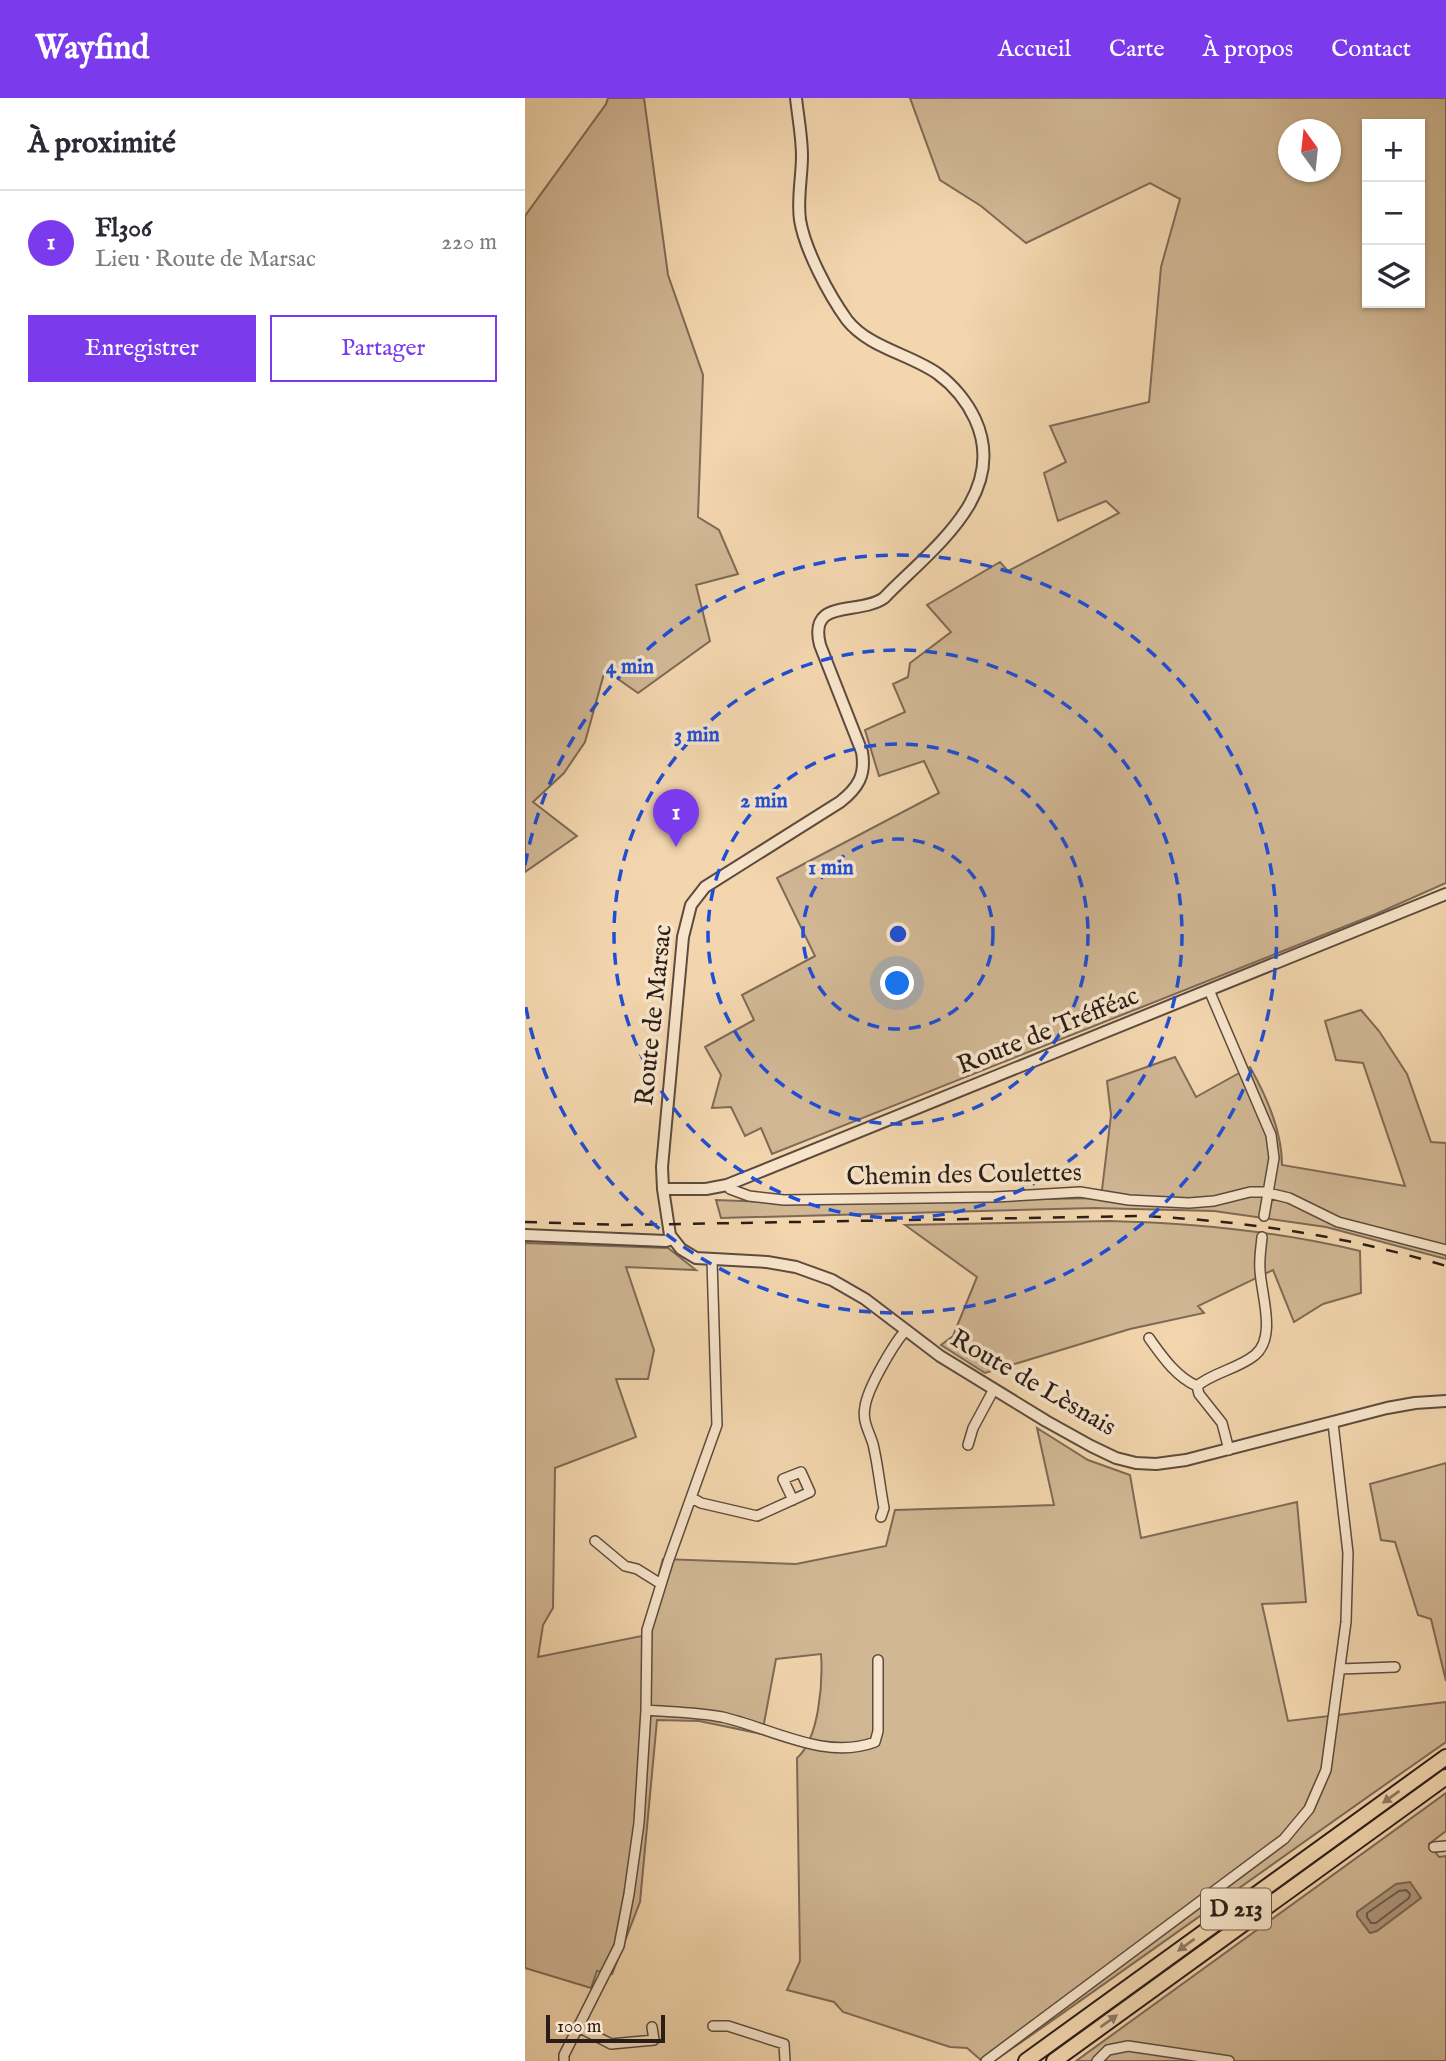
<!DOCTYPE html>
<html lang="fr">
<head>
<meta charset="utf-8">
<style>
  :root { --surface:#fff; --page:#f2f2f3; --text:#2b2b33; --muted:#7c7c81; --line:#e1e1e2; --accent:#7c3aed }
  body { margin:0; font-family:"IM FELL English",serif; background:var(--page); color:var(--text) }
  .controls { position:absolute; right:21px; top:21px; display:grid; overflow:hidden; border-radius:0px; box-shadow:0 2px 5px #0004 }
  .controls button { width:63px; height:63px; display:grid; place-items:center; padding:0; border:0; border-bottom:2px solid var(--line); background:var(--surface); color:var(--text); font:35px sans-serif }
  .compass { position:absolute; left:753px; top:21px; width:63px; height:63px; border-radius:50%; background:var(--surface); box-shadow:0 2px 5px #0004; rotate:345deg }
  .scale { position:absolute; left:21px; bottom:18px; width:119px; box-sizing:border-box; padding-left:7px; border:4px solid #2a1d18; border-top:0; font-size:19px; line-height:24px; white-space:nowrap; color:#2a1d18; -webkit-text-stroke:5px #f7e4ca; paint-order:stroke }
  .you { position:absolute; left:373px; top:886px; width:24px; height:24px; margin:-18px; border:5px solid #fff; border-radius:50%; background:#1a73e8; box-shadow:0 0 0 10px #1a73e833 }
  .badge { display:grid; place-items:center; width:46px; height:46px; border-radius:50%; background:var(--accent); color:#fff; font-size:23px; font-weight:700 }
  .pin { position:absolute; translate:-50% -58px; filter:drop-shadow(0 2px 4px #0008) }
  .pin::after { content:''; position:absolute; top:37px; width:24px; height:21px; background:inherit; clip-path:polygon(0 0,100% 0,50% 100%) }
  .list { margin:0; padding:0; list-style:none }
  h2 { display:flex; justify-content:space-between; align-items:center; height:91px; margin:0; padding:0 28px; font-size:30px }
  h2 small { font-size:23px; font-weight:400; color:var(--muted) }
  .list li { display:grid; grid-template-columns:46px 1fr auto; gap:21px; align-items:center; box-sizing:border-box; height:105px; padding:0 28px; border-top:2px solid var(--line) }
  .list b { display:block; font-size:26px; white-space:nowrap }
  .list p { margin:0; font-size:23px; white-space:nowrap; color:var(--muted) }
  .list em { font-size:23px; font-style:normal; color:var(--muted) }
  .actions { display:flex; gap:14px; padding:21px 28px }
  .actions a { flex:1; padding:16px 0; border:2px solid var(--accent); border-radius:0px; text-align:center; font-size:24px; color:var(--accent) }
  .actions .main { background:var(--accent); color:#fff }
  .icon { flex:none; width:38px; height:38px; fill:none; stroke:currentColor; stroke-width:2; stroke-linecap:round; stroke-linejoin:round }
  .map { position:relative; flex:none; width:921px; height:1963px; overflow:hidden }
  header { display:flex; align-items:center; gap:42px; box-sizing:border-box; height:98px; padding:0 35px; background:var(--accent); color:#fff }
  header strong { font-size:33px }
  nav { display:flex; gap:38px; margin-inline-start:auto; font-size:24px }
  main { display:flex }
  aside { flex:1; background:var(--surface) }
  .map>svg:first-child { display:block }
  .green { fill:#d1b794; stroke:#7e6a56; stroke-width:2; fill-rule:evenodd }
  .water { fill:#af977b; stroke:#7a6653; stroke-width:2 }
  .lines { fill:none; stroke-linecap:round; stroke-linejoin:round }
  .shore { stroke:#6c5a4a; stroke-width:2 }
  .minor-casing { stroke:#5c4b3e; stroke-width:12 }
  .tertiary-casing { stroke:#5c4b3e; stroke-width:14 }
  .trunk-casing { stroke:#2a1d18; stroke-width:18 }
  .minor { stroke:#f7e4ca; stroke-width:9 }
  .tertiary { stroke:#f7e4ca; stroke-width:10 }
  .trunk { stroke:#f3d6ae; stroke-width:14 }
  .rail { stroke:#2a1d18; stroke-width:2.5; stroke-dasharray:12 12; stroke-linecap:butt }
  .oneway { fill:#8e7a63 }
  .ring { fill:none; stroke:#1d4ed8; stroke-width:3.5; stroke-dasharray:12 9 }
  .labels { text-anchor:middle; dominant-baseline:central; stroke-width:7; stroke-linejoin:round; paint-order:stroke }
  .shield { fill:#f7e4ca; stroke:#68594d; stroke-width:2 }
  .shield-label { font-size:24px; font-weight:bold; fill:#2a1d18 }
  .street-label { font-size:26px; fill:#2a1d18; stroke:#f7e4ca }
  .centre { fill:#1d4ed8; stroke:#f7e4ca; stroke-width:3.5 }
  .ring-label { font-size:21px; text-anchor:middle; font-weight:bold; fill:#1d4ed8; stroke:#f7e4ca; stroke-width:7; stroke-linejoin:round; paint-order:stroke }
</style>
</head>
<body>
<header>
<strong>Wayfind</strong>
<nav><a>Accueil</a><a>Carte</a><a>À propos</a><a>Contact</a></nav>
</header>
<main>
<aside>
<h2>À proximité<small></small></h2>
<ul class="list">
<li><span class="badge">1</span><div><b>Fl306</b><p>Lieu · Route de Marsac</p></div><em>220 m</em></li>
</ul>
<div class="actions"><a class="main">Enregistrer</a><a>Partager</a></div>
</aside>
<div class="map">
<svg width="921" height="1963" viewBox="0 0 921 1963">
  <rect width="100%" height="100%" fill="#f3d6ae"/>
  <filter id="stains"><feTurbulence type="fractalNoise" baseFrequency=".00286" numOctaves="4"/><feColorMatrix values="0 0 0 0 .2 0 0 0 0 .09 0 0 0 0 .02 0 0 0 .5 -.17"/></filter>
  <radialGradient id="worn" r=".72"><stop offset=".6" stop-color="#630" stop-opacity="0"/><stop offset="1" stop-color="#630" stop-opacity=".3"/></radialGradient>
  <path class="green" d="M83,0H119L143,177L178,277L173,419L194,432L213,476L171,487L185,543L113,595L80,572L60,644L39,675L8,704L52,738L0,774V118L81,6Z
    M385,0H921V785L851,816L247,1056L236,1030L220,1038L206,1009L187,1010L196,977L180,949L229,922L217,897L290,858L252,780L414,695L399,663L354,678L340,632L380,614L368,586L383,579L385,565L426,534L402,507L475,464L483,473L594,415L581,403L533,423L519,375L541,364L525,328L624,304L636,169L655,101L625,85L501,145L456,108L415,82ZM842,26H895V205H842ZM764,32H806V74H764Z
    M836,912L854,933L882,976L906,1044L921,1045V1161L801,1129L689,1113L569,1110L196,1120L191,1102L268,1105L576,1100L586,1017L582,983L650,959L671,999L725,969C742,999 757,1033 757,1067L880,1088L838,965L811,962L800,923Z
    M584,1123C669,1125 752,1133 835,1153L836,1195L798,1206L769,1224L748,1172L673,1208L679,1215L605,1231L460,1275L416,1247L428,1238L452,1179L380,1127Z
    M0,1145L143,1150L171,1172L101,1169L129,1252L123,1281H91L111,1339L30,1370L28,1510L18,1527L13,1559L117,1538L138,1461L271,1466L361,1448L370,1412L529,1407L512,1330L563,1362L605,1377L616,1440L772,1404L781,1504L737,1506L763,1623L921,1604V1644C770,1749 621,1858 469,1963H457L442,1950L425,1949L318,1914L309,1904L262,1892L275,1863L272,1660C294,1641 298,1585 296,1556L251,1561L237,1636L174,1623L132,1622L115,1804L87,1876L72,1873L66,1890L0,1870Z
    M921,1365V1583L906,1521L893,1517L870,1444L856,1442L845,1386Z
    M921,1695V1733L904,1746L914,1759L921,1758V1963H551Z"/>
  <path class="water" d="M885,1784L896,1800L852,1833L845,1835L832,1818V1814L871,1786Z"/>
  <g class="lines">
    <path class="shore" d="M881,1792L885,1796L884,1800L851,1825H846L842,1819V1815L874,1793Z"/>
    <g class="minor-casing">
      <path id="minor" d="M684,892L746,1037L749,1060L739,1118
        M202,1087L205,1091L224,1098L259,1102L470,1099L555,1094L604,1102L664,1105L689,1103L725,1094H739L764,1100L813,1124L921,1152
        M624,1240C637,1258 651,1279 672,1288
        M443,1347L448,1330L469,1291
        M704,1352L697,1325L674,1296L672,1288C689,1274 713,1271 730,1257C752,1239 736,1196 735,1172C734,1161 736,1150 737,1139
        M167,1400L176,1405L232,1418L285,1394L276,1374L258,1381L268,1402
        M356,1419L359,1410C355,1389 353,1367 348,1346C344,1333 337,1323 340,1309C342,1291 368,1247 380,1233
        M70,1443L100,1468L112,1471L136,1486
        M815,1571L870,1569
        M121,1612C146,1614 172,1614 197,1619C246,1630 300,1663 350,1644L353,1633V1562
        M909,1749L921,1748
        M188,1928H203L259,1946L260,1963
        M53,1929L86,1946L129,1942L127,1929
        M39,1963V1957L94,1848L104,1796L114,1725L121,1612L122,1532L143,1464L192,1327L187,1162
        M461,1963L759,1741L784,1711L801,1672L821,1524L823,1455L808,1325
        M572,1963L583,1952L603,1948L704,1963"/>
    </g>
    <g class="tertiary-casing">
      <path id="tertiary" d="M271,0C273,19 277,39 277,58C277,79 272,101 275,122C280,152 304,197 322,222C344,250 385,256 413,276C428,287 442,304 450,321C485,397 405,452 359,500C333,518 283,499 295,547L337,654C341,677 333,690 315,704L180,789L166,807L158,839L137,1069L138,1091L145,1137L156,1151L171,1160L242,1164L271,1169L307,1182L340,1201L415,1258L521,1323L566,1348L591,1360L611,1365L631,1366L661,1362L862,1310L890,1305L921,1303
        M138,1091H181L202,1087L921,796
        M0,1137L141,1143L148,1141"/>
    </g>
    <g class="trunk-casing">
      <path id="trunk" d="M501,1963L921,1659
        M529,1963L921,1679"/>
    </g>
    <use href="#minor" class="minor"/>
    <use href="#tertiary" class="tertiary"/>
    <use href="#trunk" class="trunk"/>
    <path class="rail" d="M0,1124L97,1127L617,1118C721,1123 822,1138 921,1168"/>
  </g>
  <defs><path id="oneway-solid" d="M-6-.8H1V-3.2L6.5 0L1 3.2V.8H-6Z" transform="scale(1.75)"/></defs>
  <g class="oneway">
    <use href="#oneway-solid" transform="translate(866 1699) rotate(144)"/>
    <use href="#oneway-solid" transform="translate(661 1847) rotate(144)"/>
    <use href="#oneway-solid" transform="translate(584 1923) rotate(-36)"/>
  </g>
  <g class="ring">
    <circle cx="373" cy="836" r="95"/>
    <circle cx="373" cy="836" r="190"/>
    <circle cx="373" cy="836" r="284"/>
    <path d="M0 767A379 379 0 1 1 0 905"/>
  </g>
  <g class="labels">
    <rect class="shield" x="676" y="1790.5" width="70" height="41" rx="5"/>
    <g class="shield-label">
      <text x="711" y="1811">D 213</text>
    </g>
    <g class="street-label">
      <text transform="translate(129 917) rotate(-84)">Route de Marsac</text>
      <text transform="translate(523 933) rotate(-22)">Route de Tréfféac</text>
      <text transform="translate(439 1077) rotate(-1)">Chemin des Coulettes</text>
      <text transform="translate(508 1285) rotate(30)">Route de Lèsnais</text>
    </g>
  </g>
  <circle cx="373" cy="836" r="10" class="centre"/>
  <g class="ring-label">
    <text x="105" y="575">4 min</text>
    <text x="172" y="643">3 min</text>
    <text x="239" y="709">2 min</text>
    <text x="306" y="776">1 min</text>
  </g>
  <rect width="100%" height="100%" filter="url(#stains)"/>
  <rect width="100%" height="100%" fill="url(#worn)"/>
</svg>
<div class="controls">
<button>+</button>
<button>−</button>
<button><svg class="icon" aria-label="layers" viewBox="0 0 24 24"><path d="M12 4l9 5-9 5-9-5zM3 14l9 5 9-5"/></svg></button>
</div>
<svg class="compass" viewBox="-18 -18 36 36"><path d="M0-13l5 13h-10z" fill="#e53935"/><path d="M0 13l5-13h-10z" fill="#7c7c81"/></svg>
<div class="scale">100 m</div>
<div class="you"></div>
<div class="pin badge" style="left:151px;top:749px">1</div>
</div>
</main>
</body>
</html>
